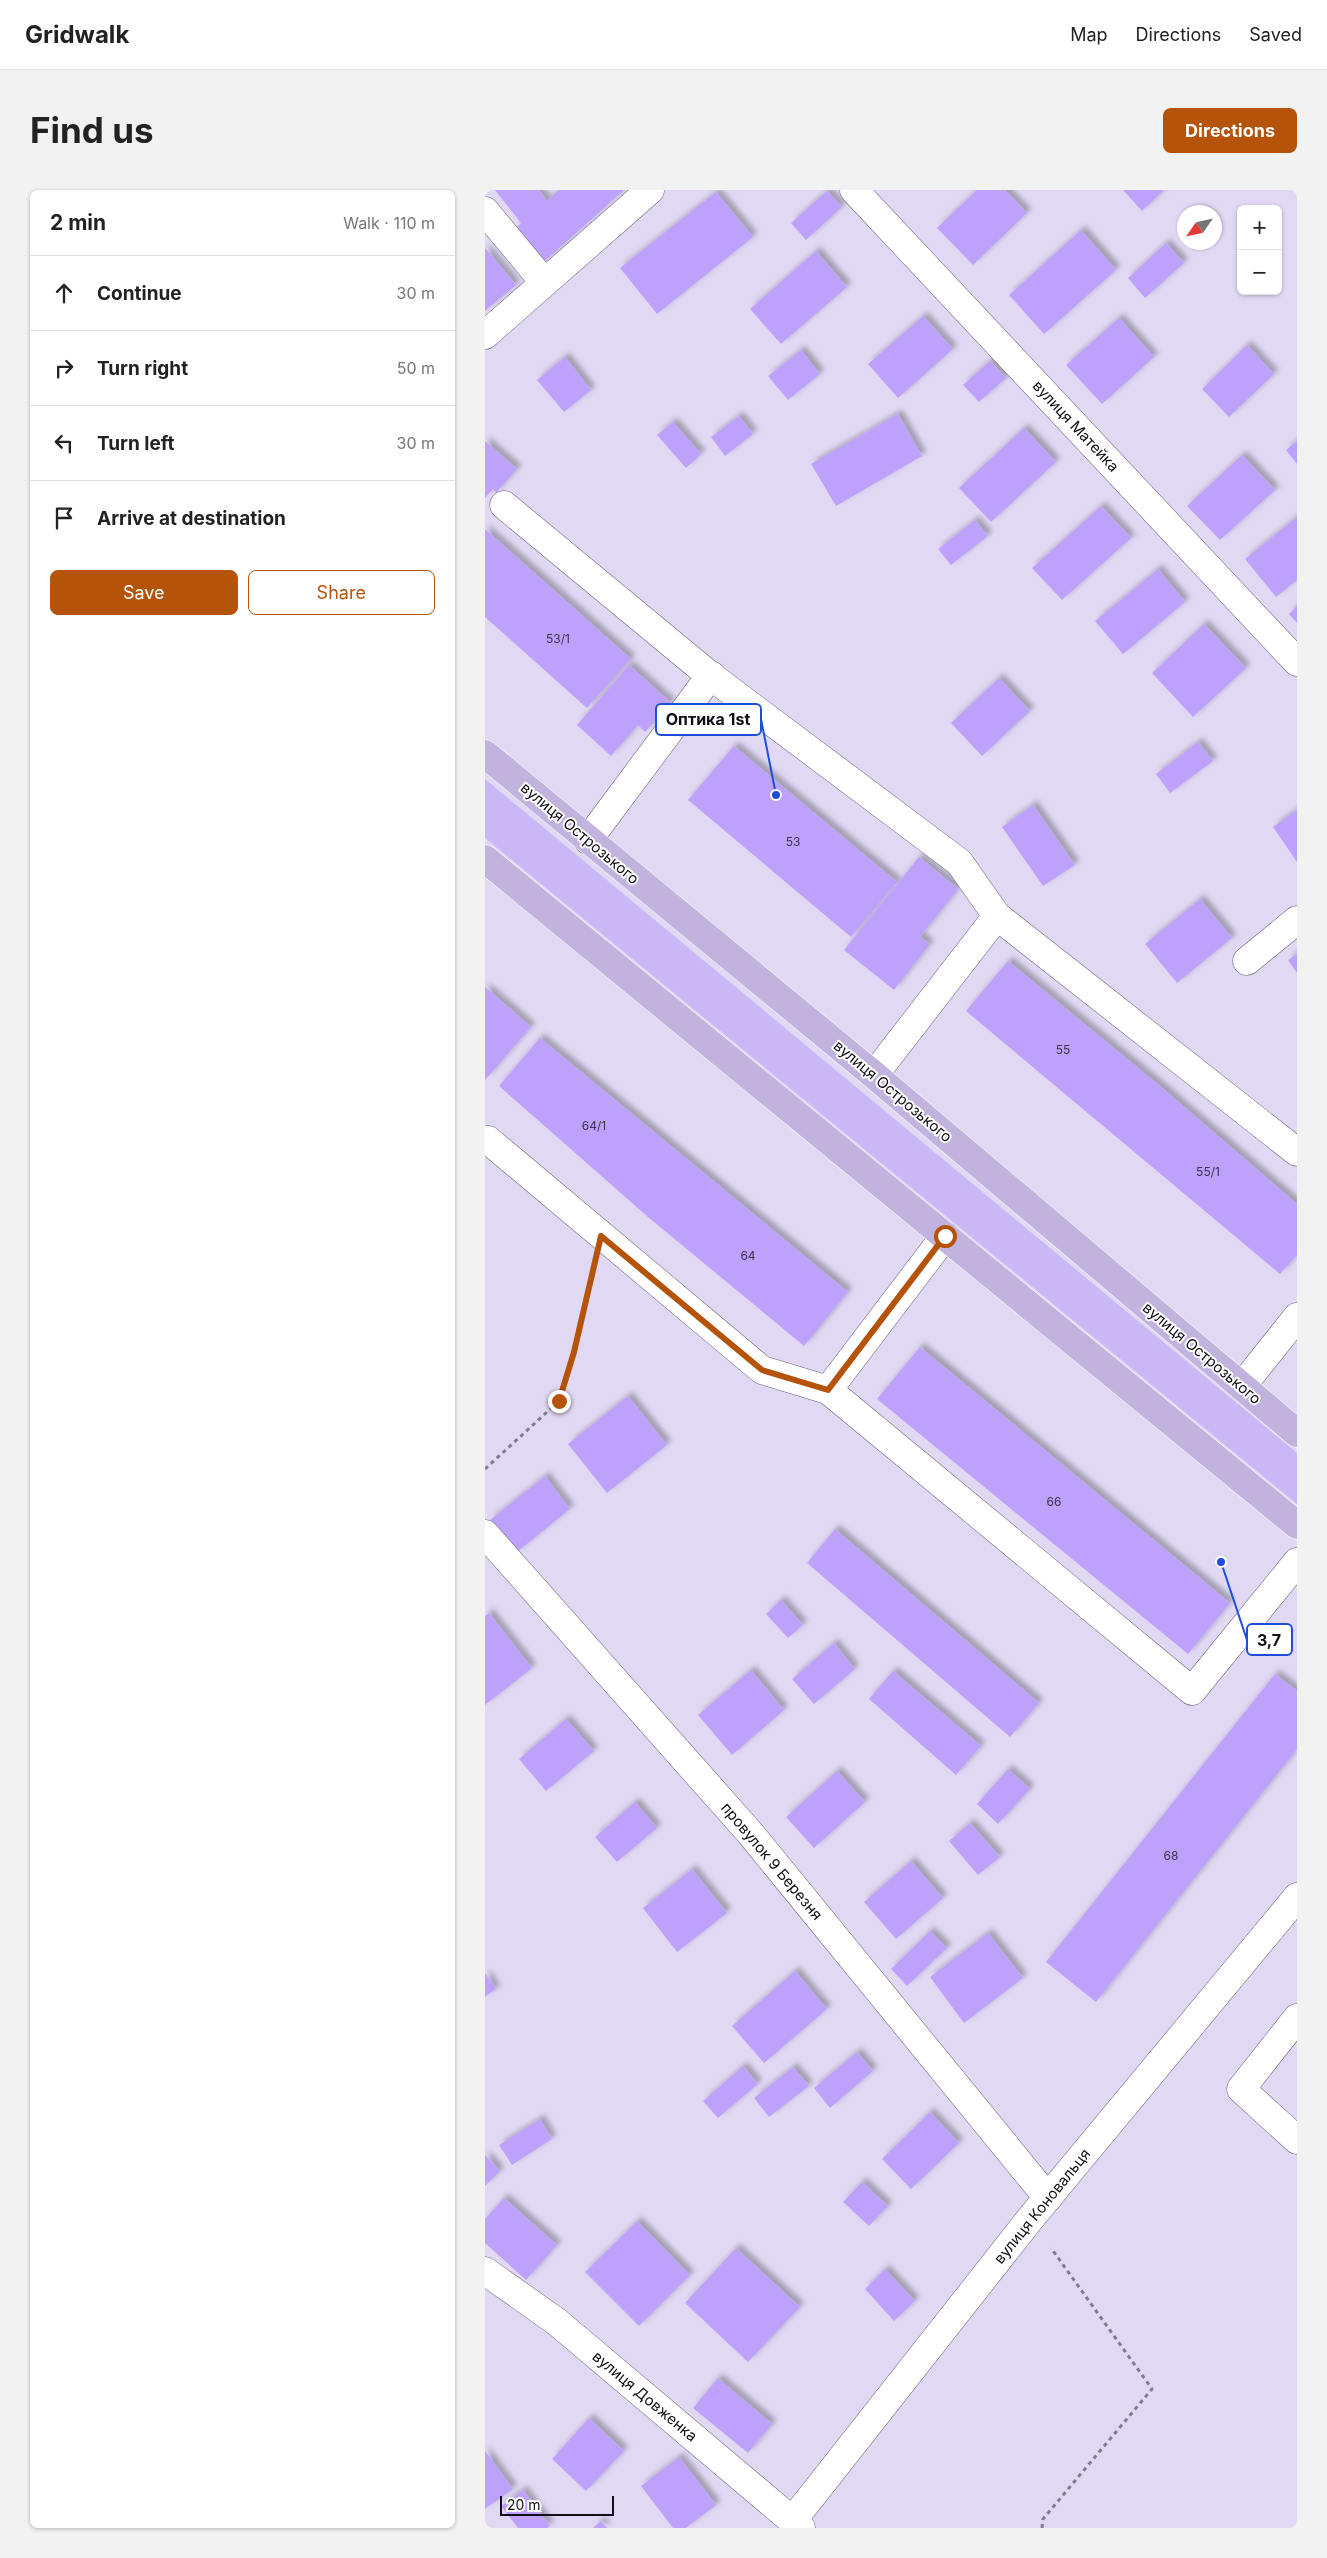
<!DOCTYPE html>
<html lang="en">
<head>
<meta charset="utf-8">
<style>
  :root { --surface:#fff; --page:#f2f2f2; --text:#222; --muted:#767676; --line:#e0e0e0; --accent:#b45309 }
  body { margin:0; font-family:Inter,sans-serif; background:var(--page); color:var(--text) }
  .controls { position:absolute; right:15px; top:15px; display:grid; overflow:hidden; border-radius:8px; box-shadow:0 1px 4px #0004 }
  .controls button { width:45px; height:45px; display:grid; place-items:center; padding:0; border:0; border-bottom:1px solid var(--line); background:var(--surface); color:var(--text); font:25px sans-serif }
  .compass { position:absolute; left:692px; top:15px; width:45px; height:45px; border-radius:50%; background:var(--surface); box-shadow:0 1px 4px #0004; rotate:236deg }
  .scale { position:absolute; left:15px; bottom:12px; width:114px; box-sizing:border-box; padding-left:5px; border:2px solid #110e17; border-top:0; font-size:14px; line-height:18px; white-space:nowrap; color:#110e17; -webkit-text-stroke:4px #fff; paint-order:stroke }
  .stop { position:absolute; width:15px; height:15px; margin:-11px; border:4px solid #b45309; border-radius:50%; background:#fff }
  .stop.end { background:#b45309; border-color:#fff; box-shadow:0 1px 5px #0008 }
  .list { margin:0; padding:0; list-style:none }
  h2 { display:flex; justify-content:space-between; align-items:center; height:65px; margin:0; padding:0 20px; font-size:21px }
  h2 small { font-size:16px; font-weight:400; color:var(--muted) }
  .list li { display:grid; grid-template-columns:32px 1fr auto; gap:15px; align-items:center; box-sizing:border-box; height:75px; padding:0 20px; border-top:1px solid var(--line) }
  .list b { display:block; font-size:19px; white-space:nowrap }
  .list em { font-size:16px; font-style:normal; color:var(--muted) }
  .actions { display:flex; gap:10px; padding:15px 20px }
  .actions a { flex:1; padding:11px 0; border:1px solid var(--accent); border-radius:8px; text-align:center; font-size:18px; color:var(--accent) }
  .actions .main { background:var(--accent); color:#fff }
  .icon { flex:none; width:28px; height:28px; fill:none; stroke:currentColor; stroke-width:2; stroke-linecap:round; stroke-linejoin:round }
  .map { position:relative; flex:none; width:812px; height:2338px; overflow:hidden; border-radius:8px }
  header { display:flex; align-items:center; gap:30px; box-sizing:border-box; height:70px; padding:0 25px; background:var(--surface); border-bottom:1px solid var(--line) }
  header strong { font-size:24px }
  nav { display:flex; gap:28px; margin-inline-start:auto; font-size:18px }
  .intro { display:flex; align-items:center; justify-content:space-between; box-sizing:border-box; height:120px; padding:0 30px }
  h1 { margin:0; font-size:35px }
  .button { padding:12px 22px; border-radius:8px; background:var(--accent); color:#fff; font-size:18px; font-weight:700 }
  main { display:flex; gap:30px; padding:0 30px }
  aside { flex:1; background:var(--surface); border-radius:8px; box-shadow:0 1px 4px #0004 }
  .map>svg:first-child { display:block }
  .green { fill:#cab7f6 }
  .building { fill:#bea1fa; filter:url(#shadow) }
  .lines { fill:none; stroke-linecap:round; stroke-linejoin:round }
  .minor-casing { stroke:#686178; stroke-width:29 }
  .major-casing { stroke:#fff; stroke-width:29 }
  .path { stroke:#807b8d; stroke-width:3; stroke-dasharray:4 4; stroke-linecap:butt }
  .minor { stroke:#fff; stroke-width:28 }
  .major { stroke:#c1b3de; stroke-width:28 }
  .route { stroke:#b45309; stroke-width:6 }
  .labels { text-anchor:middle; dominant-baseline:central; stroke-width:4; stroke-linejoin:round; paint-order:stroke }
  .number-label { font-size:12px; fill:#3c3350 }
  .street-label { font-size:15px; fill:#110e17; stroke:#fff }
  .leader { fill:none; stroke:#1d4ed8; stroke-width:2 }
  .callout-dot { fill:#1d4ed8; stroke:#fff; stroke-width:2 }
  .callout { fill:#fff; stroke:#1d4ed8; stroke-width:2 }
  .callout-label { font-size:16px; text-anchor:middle; font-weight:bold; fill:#110e17 }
</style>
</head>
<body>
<header>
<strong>Gridwalk</strong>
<nav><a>Map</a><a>Directions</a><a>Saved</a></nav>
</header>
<div class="intro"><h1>Find us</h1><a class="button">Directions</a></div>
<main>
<aside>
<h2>2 min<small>Walk · 110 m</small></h2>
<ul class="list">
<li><svg class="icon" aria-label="ahead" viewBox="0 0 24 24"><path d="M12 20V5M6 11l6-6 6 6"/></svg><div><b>Continue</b></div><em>30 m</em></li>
<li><svg class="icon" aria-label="right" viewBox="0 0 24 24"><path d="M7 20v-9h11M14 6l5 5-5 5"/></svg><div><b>Turn right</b></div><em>50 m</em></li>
<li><svg class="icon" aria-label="left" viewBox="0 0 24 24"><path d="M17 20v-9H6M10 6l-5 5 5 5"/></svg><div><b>Turn left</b></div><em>30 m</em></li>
<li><svg class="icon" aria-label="arrive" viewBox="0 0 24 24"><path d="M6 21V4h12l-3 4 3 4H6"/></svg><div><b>Arrive at destination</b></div></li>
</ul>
<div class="actions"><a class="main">Save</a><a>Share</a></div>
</aside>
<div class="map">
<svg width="812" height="2338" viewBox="0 0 812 2338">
  <defs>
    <filter id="shadow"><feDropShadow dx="4.5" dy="-4.5" stdDeviation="2.5" flood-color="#0004"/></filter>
  </defs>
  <rect width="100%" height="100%" fill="#e1d9f4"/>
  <path class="green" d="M0,589L812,1263V1314L0,648Z"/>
  <path class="building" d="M10,0H54L62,11L74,0H139L59,72L30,39L36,33Z
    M492,0H520L542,23L488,75L452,38Z
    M638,0H676L678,1L657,21Z
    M342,1L357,17L321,50L306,33Z
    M231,2L268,47L172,124L135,78Z
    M596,40L631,80L559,144L524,105Z
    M681,53L699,73L660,108L643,88Z
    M0,58L31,95L0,121Z
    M331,61L362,97L296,154L265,119Z
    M438,126L468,159L413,208L383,174Z
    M634,128L669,167L617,214L581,175Z
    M762,155L789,184L744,227L717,199Z
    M316,160L335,184L303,210L283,186Z
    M80,167L106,200L79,222L52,190Z
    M505,171L521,188L494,212L478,195Z
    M413,224L437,266L351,316L326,274Z
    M254,226L268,244L240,266L226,247Z
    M188,232L216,264L201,278L172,245Z
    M539,238L571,272L506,332L474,298Z
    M0,251L32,279L11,303L8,299L0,308Z
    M812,251V274L801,260Z
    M757,265L790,300L735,350L702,316Z
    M616,316L646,348L577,410L547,378Z
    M812,327V390L791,407L760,369Z
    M490,330L503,346L466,375L453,359Z
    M0,339L146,469L102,518L0,427Z
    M673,379L700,412L638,464L610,431Z
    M812,416V433L804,424Z
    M719,434L761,478L708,527L667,483Z
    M144,475L186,513L160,542L153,535L126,566L92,535Z
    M514,488L545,521L497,566L466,533Z
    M713,552L728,571L685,603L671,584Z
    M249,556L412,692L366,747L203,610Z
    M548,615L590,675L558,696L517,637Z
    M812,620V672L788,637Z
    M434,667L473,699L435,747L445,754L409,800L359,760Z
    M715,709L747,748L692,793L660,754Z
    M812,764V783L803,770Z
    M523,771L676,897L812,1014V1065L795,1084L481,821Z
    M0,797L46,837L0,890Z
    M55,848L363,1102L319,1156L163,1027L14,896Z
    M435,1157L745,1413L703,1464L392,1209Z
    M143,1206L182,1255L122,1303L83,1254Z
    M60,1286L85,1319L32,1362L5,1330Z
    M350,1339L554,1513L525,1547L322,1373Z
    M296,1410L318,1435L303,1448L281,1424Z
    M4,1423L47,1478L0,1515V1426Z
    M349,1453L370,1479L329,1514L307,1489Z
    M266,1480L299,1520L247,1565L213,1525Z
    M408,1481L496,1556L471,1585L384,1509Z
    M790,1484L812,1501V1559L611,1812L561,1772Z
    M81,1529L109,1561L61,1601L34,1569Z
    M523,1579L545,1599L513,1634L492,1614Z
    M352,1581L380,1612L329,1658L301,1627Z
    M150,1612L172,1638L132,1672L110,1647Z
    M485,1633L515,1667L493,1685L464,1651Z
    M426,1671L458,1708L411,1749L379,1712Z
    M207,1679L242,1723L192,1762L158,1718Z
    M445,1741L462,1758L422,1796L406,1779Z
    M503,1743L538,1788L479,1833L445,1787Z
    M310,1781L342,1819L279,1873L247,1836Z
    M0,1783L11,1799L0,1807Z
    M372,1862L388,1881L345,1918L329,1898Z
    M258,1876L273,1894L233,1928L218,1911Z
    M308,1877L324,1896L284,1927L269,1908Z
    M445,1922L474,1953L426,1999L397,1969Z
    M55,1929L67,1949L27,1975L14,1955Z
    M0,1965L15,1981L0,1996Z
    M377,1992L403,2016L384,2036L358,2012Z
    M19,2008L72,2055L41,2090L0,2053V2029Z
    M152,2031L205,2085L154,2136L100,2082Z
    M251,2058L315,2117L263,2172L200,2113Z
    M400,2079L430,2111L409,2131L380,2099Z
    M233,2188L287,2234L263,2263L208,2218Z
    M104,2228L139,2261L101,2301L67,2269Z
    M0,2261L28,2299L0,2319Z
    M194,2267L231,2315L201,2338H188L156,2296Z
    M38,2300L65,2336L62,2338H33L16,2316Z
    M116,2331L122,2338H108Z"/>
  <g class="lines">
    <g class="minor-casing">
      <path id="minor" d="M369,0L812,472
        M0,21L59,92
        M0,145L165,0
        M19,315L222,483L474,672L512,726L812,962
        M103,650L226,485
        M762,771L812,730
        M389,885L512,726
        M3,950L277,1180L343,1200L707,1501L812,1372
        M757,1196L812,1127
        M343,1200L460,1046
        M0,1344L265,1643L563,2008
        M812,1828L756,1899L812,1950
        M0,2081L72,2132L316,2338
        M308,2330L545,2029L812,1707"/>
    </g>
    <g class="major-casing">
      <path id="major" d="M0,564L389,885L812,1243
        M0,669L812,1335"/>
    </g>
    <path class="path" d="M0,1279L74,1211L89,1162L108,1082
      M557,2338L558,2329L667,2199L566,2058"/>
    <use href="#minor" class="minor"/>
    <use href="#major" class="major"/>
  </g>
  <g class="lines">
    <path class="route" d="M74,1211L89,1162L116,1046L277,1180L343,1200L460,1046"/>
  </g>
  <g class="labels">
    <g class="number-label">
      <text x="73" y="448">53/1</text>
      <text x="308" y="651">53</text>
      <text x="578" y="859">55</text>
      <text x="109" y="935">64/1</text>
      <text x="723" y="981">55/1</text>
      <text x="263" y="1065">64</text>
      <text x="569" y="1311">66</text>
      <text x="686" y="1665">68</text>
    </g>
    <g class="street-label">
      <text transform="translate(591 236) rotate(47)">вулиця Матейка</text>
      <text transform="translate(95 643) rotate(40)">вулиця Острозького</text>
      <text transform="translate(408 901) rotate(40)">вулиця Острозького</text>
      <text transform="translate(717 1163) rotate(40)">вулиця Острозького</text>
      <text transform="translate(287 1671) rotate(50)">провулок 9 Березня</text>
      <text transform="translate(557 2016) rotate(-51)">вулиця Коновальця</text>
      <text transform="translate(160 2206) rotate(40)">вулиця Довженка</text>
    </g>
  </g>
  <path class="leader" d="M291 605L276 529M736 1372L762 1450"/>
  <g class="callout-dot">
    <circle cx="291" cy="605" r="5"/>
    <circle cx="736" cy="1372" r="5"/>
  </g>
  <g class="callout">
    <rect x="171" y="514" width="105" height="31" rx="5"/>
    <rect x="762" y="1434" width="45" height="31" rx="5"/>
  </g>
  <g class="callout-label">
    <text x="223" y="535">Оптика 1st</text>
    <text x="784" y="1456">3,7</text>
  </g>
</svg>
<div class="controls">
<button>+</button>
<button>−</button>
</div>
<svg class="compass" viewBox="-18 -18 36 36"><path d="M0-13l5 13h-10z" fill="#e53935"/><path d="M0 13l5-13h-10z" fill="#767676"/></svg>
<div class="scale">20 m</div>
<div class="stop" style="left:460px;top:1046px"></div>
<div class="stop end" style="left:74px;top:1211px"></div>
</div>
</main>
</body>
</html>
